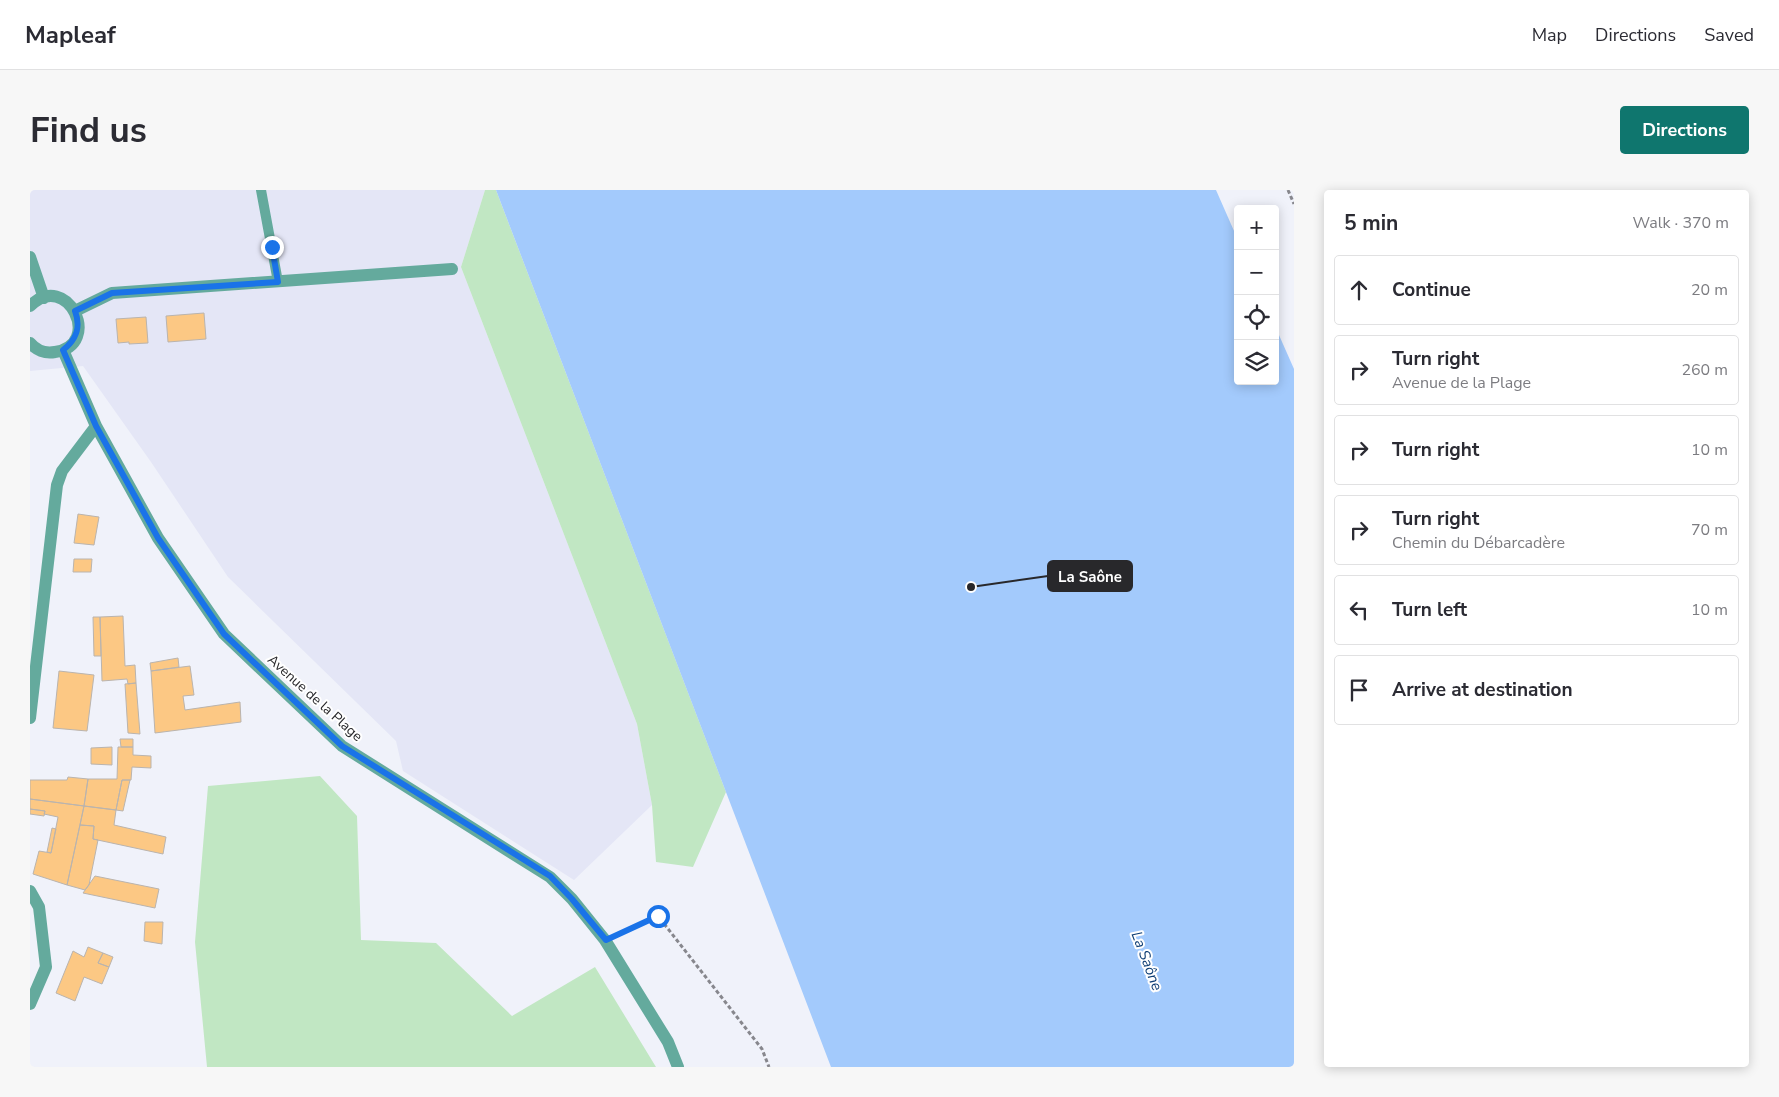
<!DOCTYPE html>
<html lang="en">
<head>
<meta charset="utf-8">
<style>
  :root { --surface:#fff; --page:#f7f7f7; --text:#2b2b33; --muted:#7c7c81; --line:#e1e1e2; --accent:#0f766e }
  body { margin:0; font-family:"Nunito Sans",sans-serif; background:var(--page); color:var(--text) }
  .controls { position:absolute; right:15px; top:15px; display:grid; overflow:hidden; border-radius:5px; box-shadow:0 2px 12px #0003 }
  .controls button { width:45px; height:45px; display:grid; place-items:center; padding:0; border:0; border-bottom:1px solid var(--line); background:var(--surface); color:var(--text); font:25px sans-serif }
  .stop { position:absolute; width:15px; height:15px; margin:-11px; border:4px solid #1a73e8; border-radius:50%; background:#fff }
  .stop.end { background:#1a73e8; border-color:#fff; box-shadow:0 1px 5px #0008 }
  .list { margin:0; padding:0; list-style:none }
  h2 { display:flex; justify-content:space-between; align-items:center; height:65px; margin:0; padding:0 20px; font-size:21px }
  h2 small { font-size:16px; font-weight:400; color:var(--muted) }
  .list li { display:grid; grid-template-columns:32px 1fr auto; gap:15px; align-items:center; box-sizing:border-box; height:70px; margin:0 10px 10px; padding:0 10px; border:1px solid var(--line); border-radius:5px }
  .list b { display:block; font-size:19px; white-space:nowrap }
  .list p { margin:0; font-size:16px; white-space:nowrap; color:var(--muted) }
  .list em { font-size:16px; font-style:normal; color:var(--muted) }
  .icon { flex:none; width:28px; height:28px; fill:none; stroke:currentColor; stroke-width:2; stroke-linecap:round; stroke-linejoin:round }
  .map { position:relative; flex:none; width:1264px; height:877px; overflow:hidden; border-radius:5px }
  header { display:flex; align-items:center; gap:30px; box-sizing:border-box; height:70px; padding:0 25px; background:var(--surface); border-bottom:1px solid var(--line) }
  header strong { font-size:24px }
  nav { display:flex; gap:28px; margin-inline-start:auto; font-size:18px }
  .intro { display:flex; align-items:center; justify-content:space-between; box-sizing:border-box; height:120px; padding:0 30px }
  h1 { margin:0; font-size:35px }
  .button { padding:12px 22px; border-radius:5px; background:var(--accent); color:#fff; font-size:18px; font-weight:700 }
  main { display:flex; gap:30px; padding:0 30px }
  aside { flex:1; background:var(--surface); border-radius:5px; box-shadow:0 2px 12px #0003 }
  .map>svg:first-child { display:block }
  .built { fill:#e4e6f6 }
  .green { fill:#c1e7c3 }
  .water { fill:#a3cafc }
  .building { fill:#fcc884; stroke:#bab4ae }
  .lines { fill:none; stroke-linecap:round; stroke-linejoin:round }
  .path { stroke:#87878d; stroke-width:3; stroke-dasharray:4 2.5; stroke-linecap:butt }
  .lane { stroke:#64aa9d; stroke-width:10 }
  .street { stroke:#64aa9d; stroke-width:12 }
  .route { stroke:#1a73e8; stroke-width:6 }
  .labels { text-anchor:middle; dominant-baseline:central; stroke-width:4; stroke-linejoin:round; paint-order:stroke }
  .street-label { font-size:14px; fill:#28282b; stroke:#fff }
  .water-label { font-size:15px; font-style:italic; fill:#0e3e75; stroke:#fff }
  .leader { fill:none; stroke:#28282b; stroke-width:2 }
  .callout-dot { fill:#28282b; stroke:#fff; stroke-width:2 }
  .callout { fill:#28282b; stroke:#28282b; stroke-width:2 }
  .callout-label { font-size:15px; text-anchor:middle; font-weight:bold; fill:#fff }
</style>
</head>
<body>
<header>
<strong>Mapleaf</strong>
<nav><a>Map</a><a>Directions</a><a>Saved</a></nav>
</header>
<div class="intro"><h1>Find us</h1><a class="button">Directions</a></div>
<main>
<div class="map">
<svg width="1264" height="877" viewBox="0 0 1264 877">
  <rect width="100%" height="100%" fill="#f0f2fa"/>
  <path class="built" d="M0,0H455L431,77L607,534L622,615L544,690L373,581L366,551L198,387L121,272L53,176L0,181Z"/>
  <path class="green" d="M455,0H466L696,602L663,677L626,672L622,615L607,534L431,77Z
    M290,586L327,626L331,750L406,753L482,826L565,777L626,877H177L165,752L178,596Z"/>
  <path class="water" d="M466,0H1186L1208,50V191H1245V136L1264,179V877H801Z"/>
  <path class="building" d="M174,123L176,149L138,152L136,126Z
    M116,127L118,153L99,154V152L88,153L86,129Z
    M48,324L69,327L64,355L44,353Z
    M44,369H62L61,382H43Z
    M93,426L95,476L105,475L106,493L98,494L97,489L72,491L70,427Z
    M63,427H70L71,466H64Z
    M148,468L149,477L121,481L120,473Z
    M160,476L164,505L153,506L155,520L210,512L211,532L125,543L121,481Z
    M29,481L64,485L57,541L23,538Z
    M106,493L110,544L98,543L95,494Z
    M90,549H103V557H91Z
    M82,557V575L61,574V558Z
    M88,557H103V565L121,566V578L102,577L101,590H92L86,620L54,616L58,589H87Z
    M38,587L58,589L54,616L0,609V590H37Z
    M92,590H100L93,621L86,620Z
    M0,609L54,616L37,695L3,684L9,661L21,663L28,627L14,624L15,621L0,619Z
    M54,616L86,620L84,635L136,647L133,664L63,649L64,636L50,635Z
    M0,619L15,621L14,626L0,624Z
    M50,635L64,636L63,649L68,650L59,695L55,700L37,695Z
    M22,638L26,639L21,663L17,662Z
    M65,686L129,699L125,718L53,703Z
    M115,732H133L132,754L114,751Z
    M58,757L73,763L68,773L79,777L72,794L54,787L45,811L26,803L43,761L54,767Z
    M73,763L83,767L79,777L68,773Z"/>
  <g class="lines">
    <path class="path" d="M1258,0L1264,14
      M590,744L628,726L732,859L739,877"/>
    <path class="lane" d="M231,0L248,92"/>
    <path class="street" d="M0,67L14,108
      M0,116C37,79 74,155 25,162C15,164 6,160 0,153
      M45,121L82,103L422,79
      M33,160L66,236L128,348L194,444L312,556L520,687L542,709L575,750L638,852L648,877
      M0,528L27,295L32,281L66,236
      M0,701L9,717L16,777L0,814"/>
  </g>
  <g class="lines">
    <path class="route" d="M242,57L248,92L82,103L45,121C51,137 47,149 33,160L66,236L128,348L194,444L312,556L520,686L542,709L576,750L628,726"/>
  </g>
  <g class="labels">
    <g class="street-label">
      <text transform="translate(285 508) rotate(42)">Avenue de la Plage</text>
    </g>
    <g class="water-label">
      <text transform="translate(1117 771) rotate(69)">La Saône</text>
    </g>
  </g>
  <path class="leader" d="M941 397L1018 386"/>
  <circle class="callout-dot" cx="941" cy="397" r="5"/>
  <rect class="callout" x="1018" y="371" width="84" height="30" rx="5"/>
  <g class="callout-label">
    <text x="1060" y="392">La Saône</text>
  </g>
</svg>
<div class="controls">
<button>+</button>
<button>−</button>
<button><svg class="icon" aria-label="locate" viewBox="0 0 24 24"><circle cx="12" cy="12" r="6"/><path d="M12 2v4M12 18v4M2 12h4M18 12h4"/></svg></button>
<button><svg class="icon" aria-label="layers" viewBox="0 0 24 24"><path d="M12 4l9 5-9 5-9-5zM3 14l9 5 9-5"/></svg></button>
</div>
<div class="stop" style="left:628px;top:726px"></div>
<div class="stop end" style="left:242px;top:57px"></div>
</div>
<aside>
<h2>5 min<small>Walk · 370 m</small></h2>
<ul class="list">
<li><svg class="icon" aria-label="ahead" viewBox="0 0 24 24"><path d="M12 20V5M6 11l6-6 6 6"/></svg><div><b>Continue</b></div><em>20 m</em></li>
<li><svg class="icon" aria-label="right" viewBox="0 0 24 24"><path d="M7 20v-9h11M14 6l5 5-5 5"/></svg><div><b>Turn right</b><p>Avenue de la Plage</p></div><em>260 m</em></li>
<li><svg class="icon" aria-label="right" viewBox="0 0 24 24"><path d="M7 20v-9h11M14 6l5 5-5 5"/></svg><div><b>Turn right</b></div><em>10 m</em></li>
<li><svg class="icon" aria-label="right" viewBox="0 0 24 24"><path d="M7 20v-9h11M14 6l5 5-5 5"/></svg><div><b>Turn right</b><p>Chemin du Débarcadère</p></div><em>70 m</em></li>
<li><svg class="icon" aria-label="left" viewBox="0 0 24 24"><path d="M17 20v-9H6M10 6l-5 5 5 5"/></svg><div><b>Turn left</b></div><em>10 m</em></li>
<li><svg class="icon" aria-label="arrive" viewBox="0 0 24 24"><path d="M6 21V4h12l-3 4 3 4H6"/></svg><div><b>Arrive at destination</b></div></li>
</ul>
</aside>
</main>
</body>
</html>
